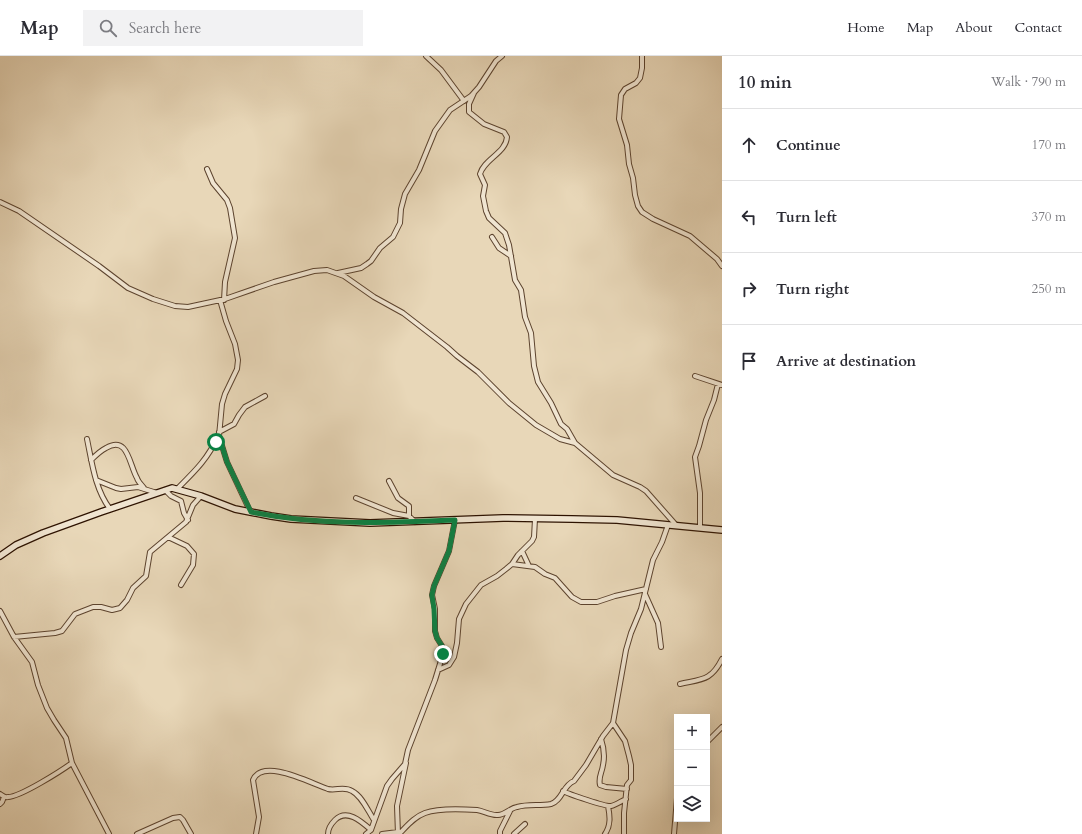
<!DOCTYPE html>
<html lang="en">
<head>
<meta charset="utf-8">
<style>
  :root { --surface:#fff; --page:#f2f2f3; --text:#2b2b33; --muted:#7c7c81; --line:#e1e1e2 }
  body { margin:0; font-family:Cardo,serif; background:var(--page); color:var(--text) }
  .controls { position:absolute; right:12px; bottom:12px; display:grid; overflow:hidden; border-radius:0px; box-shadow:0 4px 16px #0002 }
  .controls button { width:36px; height:36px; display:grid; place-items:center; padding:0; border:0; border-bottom:1px solid var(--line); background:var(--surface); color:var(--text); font:20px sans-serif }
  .stop { position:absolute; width:12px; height:12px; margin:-9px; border:3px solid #0b8043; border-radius:50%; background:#fff }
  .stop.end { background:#0b8043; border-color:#fff; box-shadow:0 1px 4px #0008 }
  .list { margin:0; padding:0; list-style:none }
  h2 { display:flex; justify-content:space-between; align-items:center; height:52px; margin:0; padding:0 16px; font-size:17px }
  h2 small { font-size:13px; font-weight:400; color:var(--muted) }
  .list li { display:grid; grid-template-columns:26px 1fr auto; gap:12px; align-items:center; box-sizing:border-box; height:72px; padding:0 16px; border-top:1px solid var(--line) }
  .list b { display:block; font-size:15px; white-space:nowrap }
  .list em { font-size:13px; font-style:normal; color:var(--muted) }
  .icon { flex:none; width:22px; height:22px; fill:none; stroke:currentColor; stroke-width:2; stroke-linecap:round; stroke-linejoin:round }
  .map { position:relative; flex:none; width:722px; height:778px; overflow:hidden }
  header { display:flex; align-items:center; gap:24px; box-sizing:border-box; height:56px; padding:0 20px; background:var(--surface); border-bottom:1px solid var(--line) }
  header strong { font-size:19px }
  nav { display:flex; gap:22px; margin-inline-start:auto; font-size:14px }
  .search { width:280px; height:36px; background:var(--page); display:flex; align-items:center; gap:10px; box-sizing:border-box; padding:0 14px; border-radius:0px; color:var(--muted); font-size:15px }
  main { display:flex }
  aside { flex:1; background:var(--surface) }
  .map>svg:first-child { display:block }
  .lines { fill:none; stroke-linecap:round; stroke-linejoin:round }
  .street-casing { stroke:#5c432e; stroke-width:6 }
  .secondary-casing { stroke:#2d1200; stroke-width:8 }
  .street { stroke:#f0e5d1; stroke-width:4 }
  .secondary { stroke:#f0e5d1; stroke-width:5.5 }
  .route { stroke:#0b8043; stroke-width:5 }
</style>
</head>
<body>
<header>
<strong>Map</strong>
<div class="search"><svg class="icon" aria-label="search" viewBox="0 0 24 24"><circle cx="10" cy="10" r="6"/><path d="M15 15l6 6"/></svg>Search here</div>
<nav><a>Home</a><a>Map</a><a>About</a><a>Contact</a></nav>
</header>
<main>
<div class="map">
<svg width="722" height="778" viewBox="0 0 722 778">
  <rect width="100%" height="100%" fill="#e8d7b8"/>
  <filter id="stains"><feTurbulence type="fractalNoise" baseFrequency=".005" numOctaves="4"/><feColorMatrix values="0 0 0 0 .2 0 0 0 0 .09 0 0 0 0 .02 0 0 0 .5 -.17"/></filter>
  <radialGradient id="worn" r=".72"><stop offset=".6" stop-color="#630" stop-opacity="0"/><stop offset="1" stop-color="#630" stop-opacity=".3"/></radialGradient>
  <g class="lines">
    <g class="street-casing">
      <path id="street" d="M426,0L441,14L464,45
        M642,0V12L640,22L636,27L625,33L621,39L619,63L627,89L629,108L633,122L635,139L638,150L642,156L653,163L690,180L717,203L722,210
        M474,37L469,48V56L484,68L504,76L507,81C506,97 484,103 480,118L485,129L483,140L486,155L489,162L505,177L509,189L515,224L521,234L525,261L531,277L534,310L538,326L551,347L561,368L567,373L575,387L613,419L640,431L646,435L676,469
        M207,113L213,127L227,144L230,152L235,182L225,226L224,244
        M0,146L19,155L99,210L128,232L153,243L175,250L188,251L225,243L274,226L314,215L327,214L344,220L374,241L403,257L447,291L457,300L478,316L509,347L536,369L560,383L575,387
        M492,181L499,192L511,200
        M338,217L361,212L367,208L371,205L380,192L393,181L400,167L401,153L405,138L419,114L435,75L450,54L471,40L479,31L496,5L502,0
        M220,244L226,265L235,288L238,304L237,313L225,338L222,348L219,380L227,406L251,457
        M695,320L722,329
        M219,376L234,368L239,359L245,351L265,340
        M87,383C92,407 95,433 110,453
        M91,404C96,399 100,395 106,392C128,379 129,408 137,422C138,426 142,429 144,432
        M96,424L116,432L121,433L138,431L157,437
        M389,425L398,442L409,450V460
        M177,433C194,416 208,403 218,380
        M165,434L171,440L181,445L184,457L188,464
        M356,442L393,457L409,460L415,466
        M700,472V437L695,401L699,390L706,364L714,344L718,328
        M168,481L187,490L194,498L193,509L181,529
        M522,495L529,510
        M512,508L535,511L545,518L555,522L572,541L581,546H597L615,540L646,533
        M645,538L658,567L661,591
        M0,555L14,581L32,606L38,629L47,652L54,664L66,682L72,707L109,778
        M14,581L55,577L62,575L75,558L93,551H101L112,554L120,552L127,544L133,532L146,520L150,496L186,466L193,449L201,440
        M438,614L449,609L454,601L457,587L459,563L466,548L481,529L497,520L506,513L512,508L518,499L532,485L534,481L535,463
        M680,628C702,623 711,625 722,603
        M613,667L625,685L629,700L631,709V724L627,729L624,757V778
        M601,683C604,692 605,700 603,709C602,717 598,721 600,729L606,731L627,733
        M707,686L722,671
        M563,735C568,738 607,751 611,750C616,749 621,745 626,743
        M0,738C3,740 5,742 8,741C20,741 61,715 72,707
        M0,748L2,746L4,741
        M137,778L173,762L180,761L183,764L191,778
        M256,778L259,761L253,724C263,701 312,728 328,733C336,735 344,730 352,735C362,740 368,755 374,764
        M328,778C328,772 331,768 335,764C347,752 362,766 371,774
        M366,778L371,774L387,730L392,723L405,708L408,694L435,624L443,598L442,590L437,582L435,575V553L432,539L434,530L449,495L455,464
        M382,778L398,776
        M398,778L397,750L406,707
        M399,778C407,770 414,761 425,757C438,752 463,753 477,754C484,755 491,760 498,759C505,759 510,752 517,751C528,748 540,750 551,748C562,745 563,729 574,725L586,709L603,680L613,667L626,594L631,577L641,553L653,504L662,486L668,469
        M500,778V775L510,755
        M514,778L525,768
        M605,778C611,769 610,760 608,750
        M674,778L677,742"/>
    </g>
    <g class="secondary-casing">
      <path id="secondary" d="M0,500L16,489L43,477L101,456L172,432L201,440L235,453L271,460L291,463L370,467L503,462L572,463L617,464L722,474"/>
    </g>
    <use href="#street" class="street"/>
    <use href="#secondary" class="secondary"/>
  </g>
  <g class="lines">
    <path class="route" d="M216,386L219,380L227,406L251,456C319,470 387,467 455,464L449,495L434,530L432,539L434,553L435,575L437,582L442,590L443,598"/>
  </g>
  <rect width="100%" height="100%" filter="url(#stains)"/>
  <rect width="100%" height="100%" fill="url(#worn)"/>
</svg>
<div class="controls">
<button>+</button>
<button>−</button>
<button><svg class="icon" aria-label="layers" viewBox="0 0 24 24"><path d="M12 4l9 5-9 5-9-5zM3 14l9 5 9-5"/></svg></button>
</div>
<div class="stop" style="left:216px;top:386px"></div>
<div class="stop end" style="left:443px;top:598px"></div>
</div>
<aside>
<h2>10 min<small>Walk · 790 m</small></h2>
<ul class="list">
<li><svg class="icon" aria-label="ahead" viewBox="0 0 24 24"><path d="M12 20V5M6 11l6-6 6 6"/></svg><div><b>Continue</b></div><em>170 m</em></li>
<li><svg class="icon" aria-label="left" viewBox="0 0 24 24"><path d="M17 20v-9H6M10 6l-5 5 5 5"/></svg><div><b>Turn left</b></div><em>370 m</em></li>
<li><svg class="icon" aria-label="right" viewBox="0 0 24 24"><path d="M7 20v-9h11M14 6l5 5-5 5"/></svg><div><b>Turn right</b></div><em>250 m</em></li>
<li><svg class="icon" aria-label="arrive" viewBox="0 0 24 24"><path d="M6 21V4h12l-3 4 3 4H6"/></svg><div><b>Arrive at destination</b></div></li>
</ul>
</aside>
</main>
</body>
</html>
